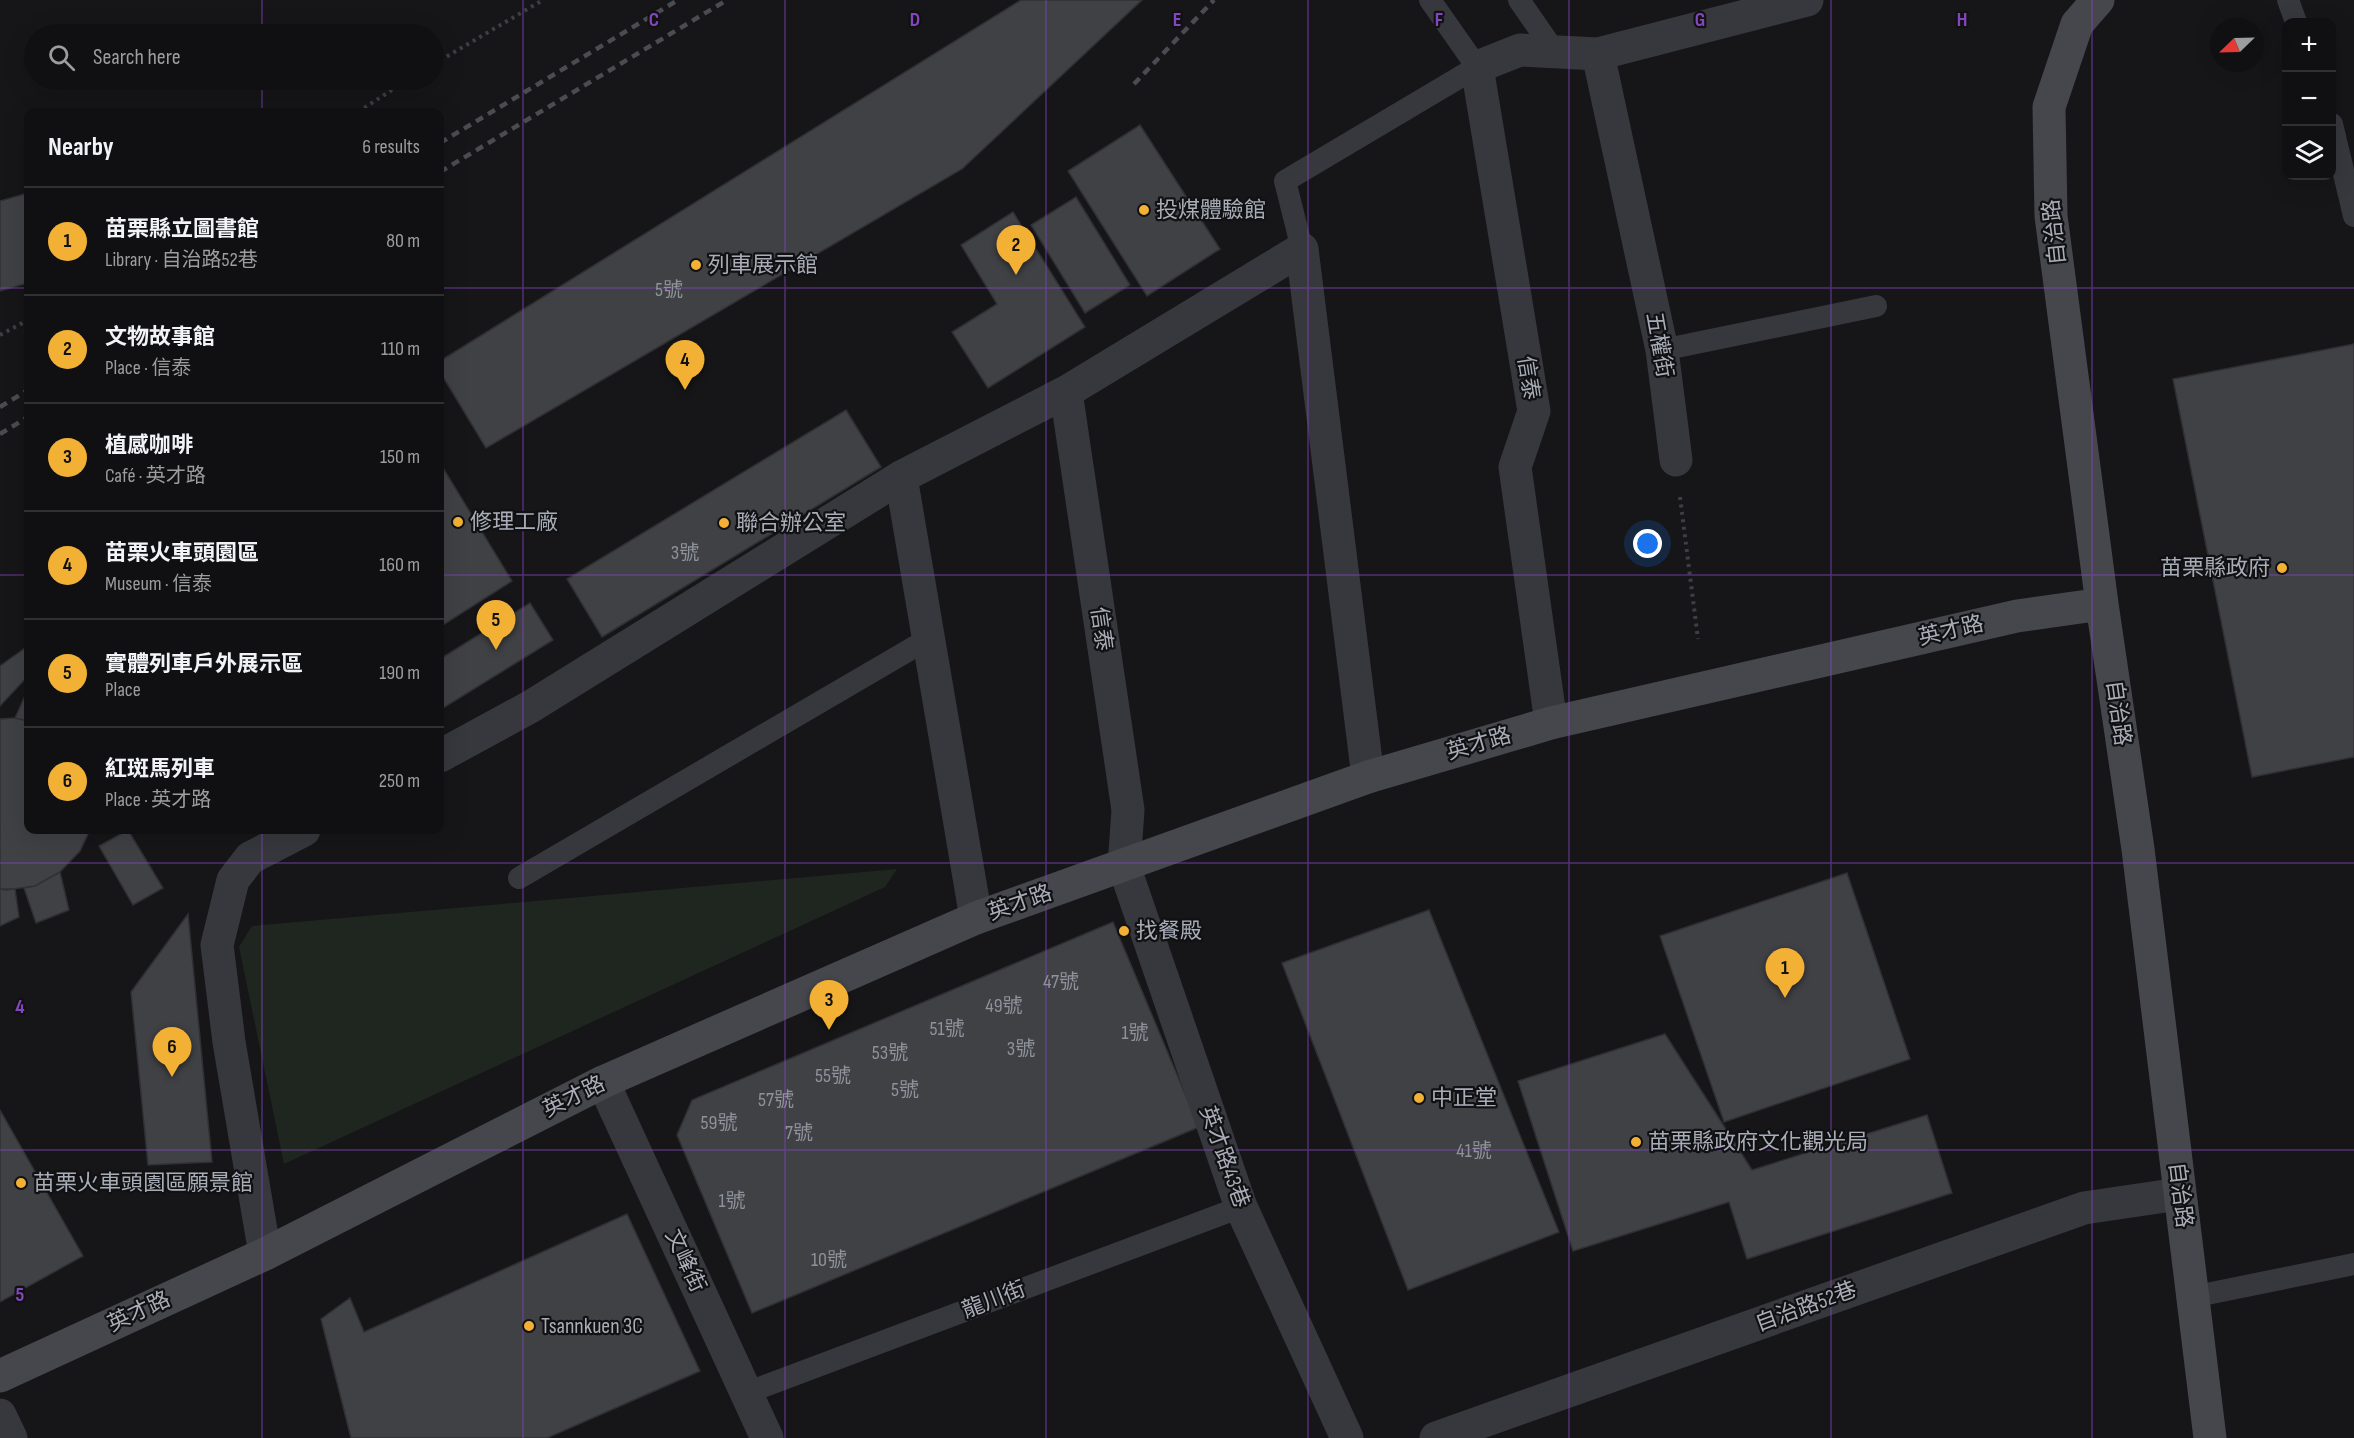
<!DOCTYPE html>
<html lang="en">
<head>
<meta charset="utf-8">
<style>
  :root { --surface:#101012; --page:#19191b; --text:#f1f3f6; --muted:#9c9d9f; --line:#303032; --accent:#f2b134 }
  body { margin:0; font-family:"Sofia Sans Condensed","Noto Sans TC",sans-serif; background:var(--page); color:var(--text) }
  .controls { position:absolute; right:18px; top:18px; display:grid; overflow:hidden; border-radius:12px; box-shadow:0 6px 24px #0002 }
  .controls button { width:54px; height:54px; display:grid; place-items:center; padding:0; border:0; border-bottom:2px solid var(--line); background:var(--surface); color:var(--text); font:30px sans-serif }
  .compass { position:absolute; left:2210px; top:18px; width:54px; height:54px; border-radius:50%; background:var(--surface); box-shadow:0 6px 24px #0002; rotate:247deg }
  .you { position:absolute; left:1648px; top:544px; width:21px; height:21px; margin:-15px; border:4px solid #fff; border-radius:50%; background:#1a73e8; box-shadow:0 0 0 9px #1a73e833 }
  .badge { display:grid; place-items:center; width:39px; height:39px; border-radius:50%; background:var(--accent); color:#111; font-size:20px; font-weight:700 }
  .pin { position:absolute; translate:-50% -50px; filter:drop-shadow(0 2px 3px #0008) }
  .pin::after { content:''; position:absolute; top:32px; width:21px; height:18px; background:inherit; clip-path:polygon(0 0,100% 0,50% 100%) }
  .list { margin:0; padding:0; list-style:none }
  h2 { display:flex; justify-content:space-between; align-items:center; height:78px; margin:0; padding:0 24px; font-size:26px }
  h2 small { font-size:20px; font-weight:400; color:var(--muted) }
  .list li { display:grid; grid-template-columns:39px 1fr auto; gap:18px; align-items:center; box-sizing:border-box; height:108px; padding:0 24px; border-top:2px solid var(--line) }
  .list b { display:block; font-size:22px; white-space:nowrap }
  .list p { margin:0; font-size:20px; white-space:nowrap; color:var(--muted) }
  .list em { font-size:20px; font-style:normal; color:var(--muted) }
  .icon { flex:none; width:33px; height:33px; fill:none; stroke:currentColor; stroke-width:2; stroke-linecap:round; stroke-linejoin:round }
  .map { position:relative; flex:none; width:2354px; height:1438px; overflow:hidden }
  .search { position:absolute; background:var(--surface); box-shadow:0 6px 24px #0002; left:24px; top:24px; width:420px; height:66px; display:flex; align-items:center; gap:15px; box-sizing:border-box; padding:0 21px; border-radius:33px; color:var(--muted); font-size:22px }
  .panel { position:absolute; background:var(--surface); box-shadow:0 6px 24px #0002; left:24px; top:108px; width:420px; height:726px; border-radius:12px }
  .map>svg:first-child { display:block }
  .green { fill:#1e261f }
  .building { fill:#404145; stroke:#303034; stroke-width:1.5 }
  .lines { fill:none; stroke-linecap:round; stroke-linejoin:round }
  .path { stroke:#3d3f44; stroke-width:4; stroke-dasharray:3 4.5; stroke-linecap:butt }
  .lane { stroke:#37383d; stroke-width:22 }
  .street { stroke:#37383d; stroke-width:33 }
  .secondary { stroke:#45474d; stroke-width:33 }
  .rail { stroke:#4a4c52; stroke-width:4.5; stroke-dasharray:8 6; stroke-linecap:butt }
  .grid { fill:none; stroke:#8446be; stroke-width:1.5; stroke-opacity:0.55 }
  .poi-dot { fill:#f2b134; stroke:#111113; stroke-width:2 }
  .labels { text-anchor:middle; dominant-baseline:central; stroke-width:4.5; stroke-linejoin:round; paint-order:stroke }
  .number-label { font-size:20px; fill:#8e929b }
  .poi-label { font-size:22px; fill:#a8adb8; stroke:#111113; text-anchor:start }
  .street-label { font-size:22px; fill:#a8adb8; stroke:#111113 }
  .grid-label { font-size:20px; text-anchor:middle; font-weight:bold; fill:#8446be; stroke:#111113; stroke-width:4.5; stroke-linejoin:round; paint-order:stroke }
</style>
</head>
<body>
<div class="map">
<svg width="2354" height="1438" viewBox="0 0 2354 1438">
  <rect width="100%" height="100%" fill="#161618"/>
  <path class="green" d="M897,869L885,887L284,1164L239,947L252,926Z"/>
  <path class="building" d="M1021,0H1142L962,169L486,448L440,372V361Z
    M1140,125L1220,249L1147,296L1068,171Z
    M28,193V283L0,291V201Z
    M1076,197L1130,285L1085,313L1031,225Z
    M1013,212L1085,327L988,388L952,332L997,304L961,245Z
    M2354,344V757L2252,777L2173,379Z
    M846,410L881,467L602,637L567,579Z
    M440,463L512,581L440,627Z
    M530,603L553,640L440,710V659Z
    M28,646V676L0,706V666Z
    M28,689V721L15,718Z
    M15,718L28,721V830H90L80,851L60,872L35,886L6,890L0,889V719Z
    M128,830L163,888L133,905L99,846Z
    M60,872L69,910L36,923L24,888L35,886Z
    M1847,873L1910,1059L1724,1122L1660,936Z
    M0,889H15L19,917L0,926Z
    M1429,910L1559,1232L1408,1290L1282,963Z
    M188,914L212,1162L148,1165L131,992Z
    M1113,922L1199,1127L752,1313L677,1135L692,1100Z
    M1665,1034L1752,1170L1927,1115L1952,1193L1747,1259L1729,1202L1573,1251L1518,1081Z
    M0,1110L83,1256L0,1302Z
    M627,1214L700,1371L547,1438H351L321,1319L350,1298L364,1332Z"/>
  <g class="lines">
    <path class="path" d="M434,64L543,0
      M358,112L407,80
      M0,335L28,320
      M1680,497L1698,639"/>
    <path class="lane" d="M1519,0L1555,52
      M2288,0L2296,22
      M2332,124L2354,216
      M1302,249L1285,181L1477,67L1430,0
      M1662,350L1876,306
      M519,878L928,639
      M2192,1297L2354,1264
      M746,1393L1241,1207"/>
    <path class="street" d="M1598,54L1662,350L1676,460
      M1066,392L1128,810L1124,866L1241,1207L1347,1438
      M901,477L976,918
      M1551,723L1515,467L1534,411L1477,67L1520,50L1598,54L1807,0
      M440,756L530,707L901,477L1066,392L1302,249L1368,777
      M603,1082L767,1438
      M265,1254L229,1042L217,945L233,880L250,858L304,830
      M0,1415L11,1438
      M1436,1438L2084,1208L2179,1194"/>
    <path class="secondary" d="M2098,0L2077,24L2049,107L2051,216L2102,604L2138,849L2210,1438
      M0,1376L265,1254L603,1082L976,918L1368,777L1551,723L2017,616L2102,604"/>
    <path class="rail" d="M1134,84L1214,0
      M440,143L678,0
      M440,172L727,0
      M0,407L28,390
      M0,434L28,417"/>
  </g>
  <path class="grid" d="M262,0V34M523,0V1438M785,0V1438M1046,0V1438M1308,0V1438M1569,0V1438M1831,0V1438M2092,0V1438M262,80V112M0,288H28M440,288H2354M0,575H28M440,575H2354M262,830V1438M0,863H2354M0,1150H2354"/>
  <g class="poi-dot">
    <circle cx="1144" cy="210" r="6"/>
    <circle cx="696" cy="265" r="6"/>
    <circle cx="458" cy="522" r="6"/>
    <circle cx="724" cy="523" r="6"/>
    <circle cx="2282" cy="568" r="6"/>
    <circle cx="1124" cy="931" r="6"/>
    <circle cx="1419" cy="1098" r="6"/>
    <circle cx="1636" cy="1142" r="6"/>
    <circle cx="21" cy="1183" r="6"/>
    <circle cx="529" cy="1326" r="6"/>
  </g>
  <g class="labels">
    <g class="number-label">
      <text x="669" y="290">5號</text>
      <text x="685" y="553">3號</text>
      <text x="1061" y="982">47號</text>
      <text x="1004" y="1006">49號</text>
      <text x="947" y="1029">51號</text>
      <text x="1135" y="1033">1號</text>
      <text x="1021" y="1049">3號</text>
      <text x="890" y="1053">53號</text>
      <text x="833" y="1076">55號</text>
      <text x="905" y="1090">5號</text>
      <text x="776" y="1100">57號</text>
      <text x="719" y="1123">59號</text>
      <text x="799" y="1133">7號</text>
      <text x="1474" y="1151">41號</text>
      <text x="732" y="1201">1號</text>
      <text x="829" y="1260">10號</text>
    </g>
    <g class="poi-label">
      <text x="1156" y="210">投煤體驗館</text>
      <text x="708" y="265">列車展示館</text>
      <text x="470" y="522">修理工廠</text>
      <text x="736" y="523">聯合辦公室</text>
      <text x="2270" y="568" text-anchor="end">苗栗縣政府</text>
      <text x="1136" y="931">找餐殿</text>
      <text x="1431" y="1098">中正堂</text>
      <text x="1648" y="1142">苗栗縣政府文化觀光局</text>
      <text x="33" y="1183">苗栗火車頭園區願景館</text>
      <text x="541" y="1326">Tsannkuen 3C</text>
    </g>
    <g class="street-label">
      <text transform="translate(2055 232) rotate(-96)">自治路</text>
      <text transform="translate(1659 345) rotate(80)">五權街</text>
      <text transform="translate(1528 378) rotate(81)">信泰</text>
      <text transform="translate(1101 629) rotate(82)">信泰</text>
      <text transform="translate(1951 631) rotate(-13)">英才路</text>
      <text transform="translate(2118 713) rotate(82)">自治路</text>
      <text transform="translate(1479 744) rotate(-16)">英才路</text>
      <text transform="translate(1020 903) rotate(-19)">英才路</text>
      <text transform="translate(574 1097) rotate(-26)">英才路</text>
      <text transform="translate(1224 1157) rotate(70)">英才路43巷</text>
      <text transform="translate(2180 1195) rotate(83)">自治路</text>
      <text transform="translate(685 1261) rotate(65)">文峰街</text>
      <text transform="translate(994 1300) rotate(-21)">龍川街</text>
      <text transform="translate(1806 1307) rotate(-20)">自治路52巷</text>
      <text transform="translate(139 1312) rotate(-25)">英才路</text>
    </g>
  </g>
  <g class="grid-label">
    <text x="654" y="26">C</text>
    <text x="915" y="26">D</text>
    <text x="1177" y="26">E</text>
    <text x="1439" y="26">F</text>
    <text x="1700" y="26">G</text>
    <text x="1962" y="26">H</text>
    <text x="20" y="1013">4</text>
    <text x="20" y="1301">5</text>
  </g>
</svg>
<div class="controls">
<button>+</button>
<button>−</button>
<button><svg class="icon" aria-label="layers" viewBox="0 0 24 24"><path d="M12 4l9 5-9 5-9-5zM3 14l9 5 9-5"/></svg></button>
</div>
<svg class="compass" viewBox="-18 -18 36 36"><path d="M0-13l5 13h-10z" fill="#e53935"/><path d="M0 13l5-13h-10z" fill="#9c9d9f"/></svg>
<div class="you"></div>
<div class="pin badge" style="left:1785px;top:998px">1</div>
<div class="pin badge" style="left:1016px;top:275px">2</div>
<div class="pin badge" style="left:829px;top:1030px">3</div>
<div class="pin badge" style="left:685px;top:390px">4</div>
<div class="pin badge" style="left:496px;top:650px">5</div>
<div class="pin badge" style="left:172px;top:1077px">6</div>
<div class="search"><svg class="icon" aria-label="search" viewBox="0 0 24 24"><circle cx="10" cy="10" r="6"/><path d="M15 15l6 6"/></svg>Search here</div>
<section class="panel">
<h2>Nearby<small>6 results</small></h2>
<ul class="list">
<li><span class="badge">1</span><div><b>苗栗縣立圖書館</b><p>Library · 自治路52巷</p></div><em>80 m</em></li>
<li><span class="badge">2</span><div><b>文物故事館</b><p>Place · 信泰</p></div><em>110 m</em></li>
<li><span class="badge">3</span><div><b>植感咖啡</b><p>Café · 英才路</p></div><em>150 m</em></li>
<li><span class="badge">4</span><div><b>苗栗火車頭園區</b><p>Museum · 信泰</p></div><em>160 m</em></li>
<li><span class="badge">5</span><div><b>實體列車戶外展示區</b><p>Place</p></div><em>190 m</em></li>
<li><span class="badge">6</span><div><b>紅斑馬列車</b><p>Place · 英才路</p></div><em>250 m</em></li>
</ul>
</section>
</div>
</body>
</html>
